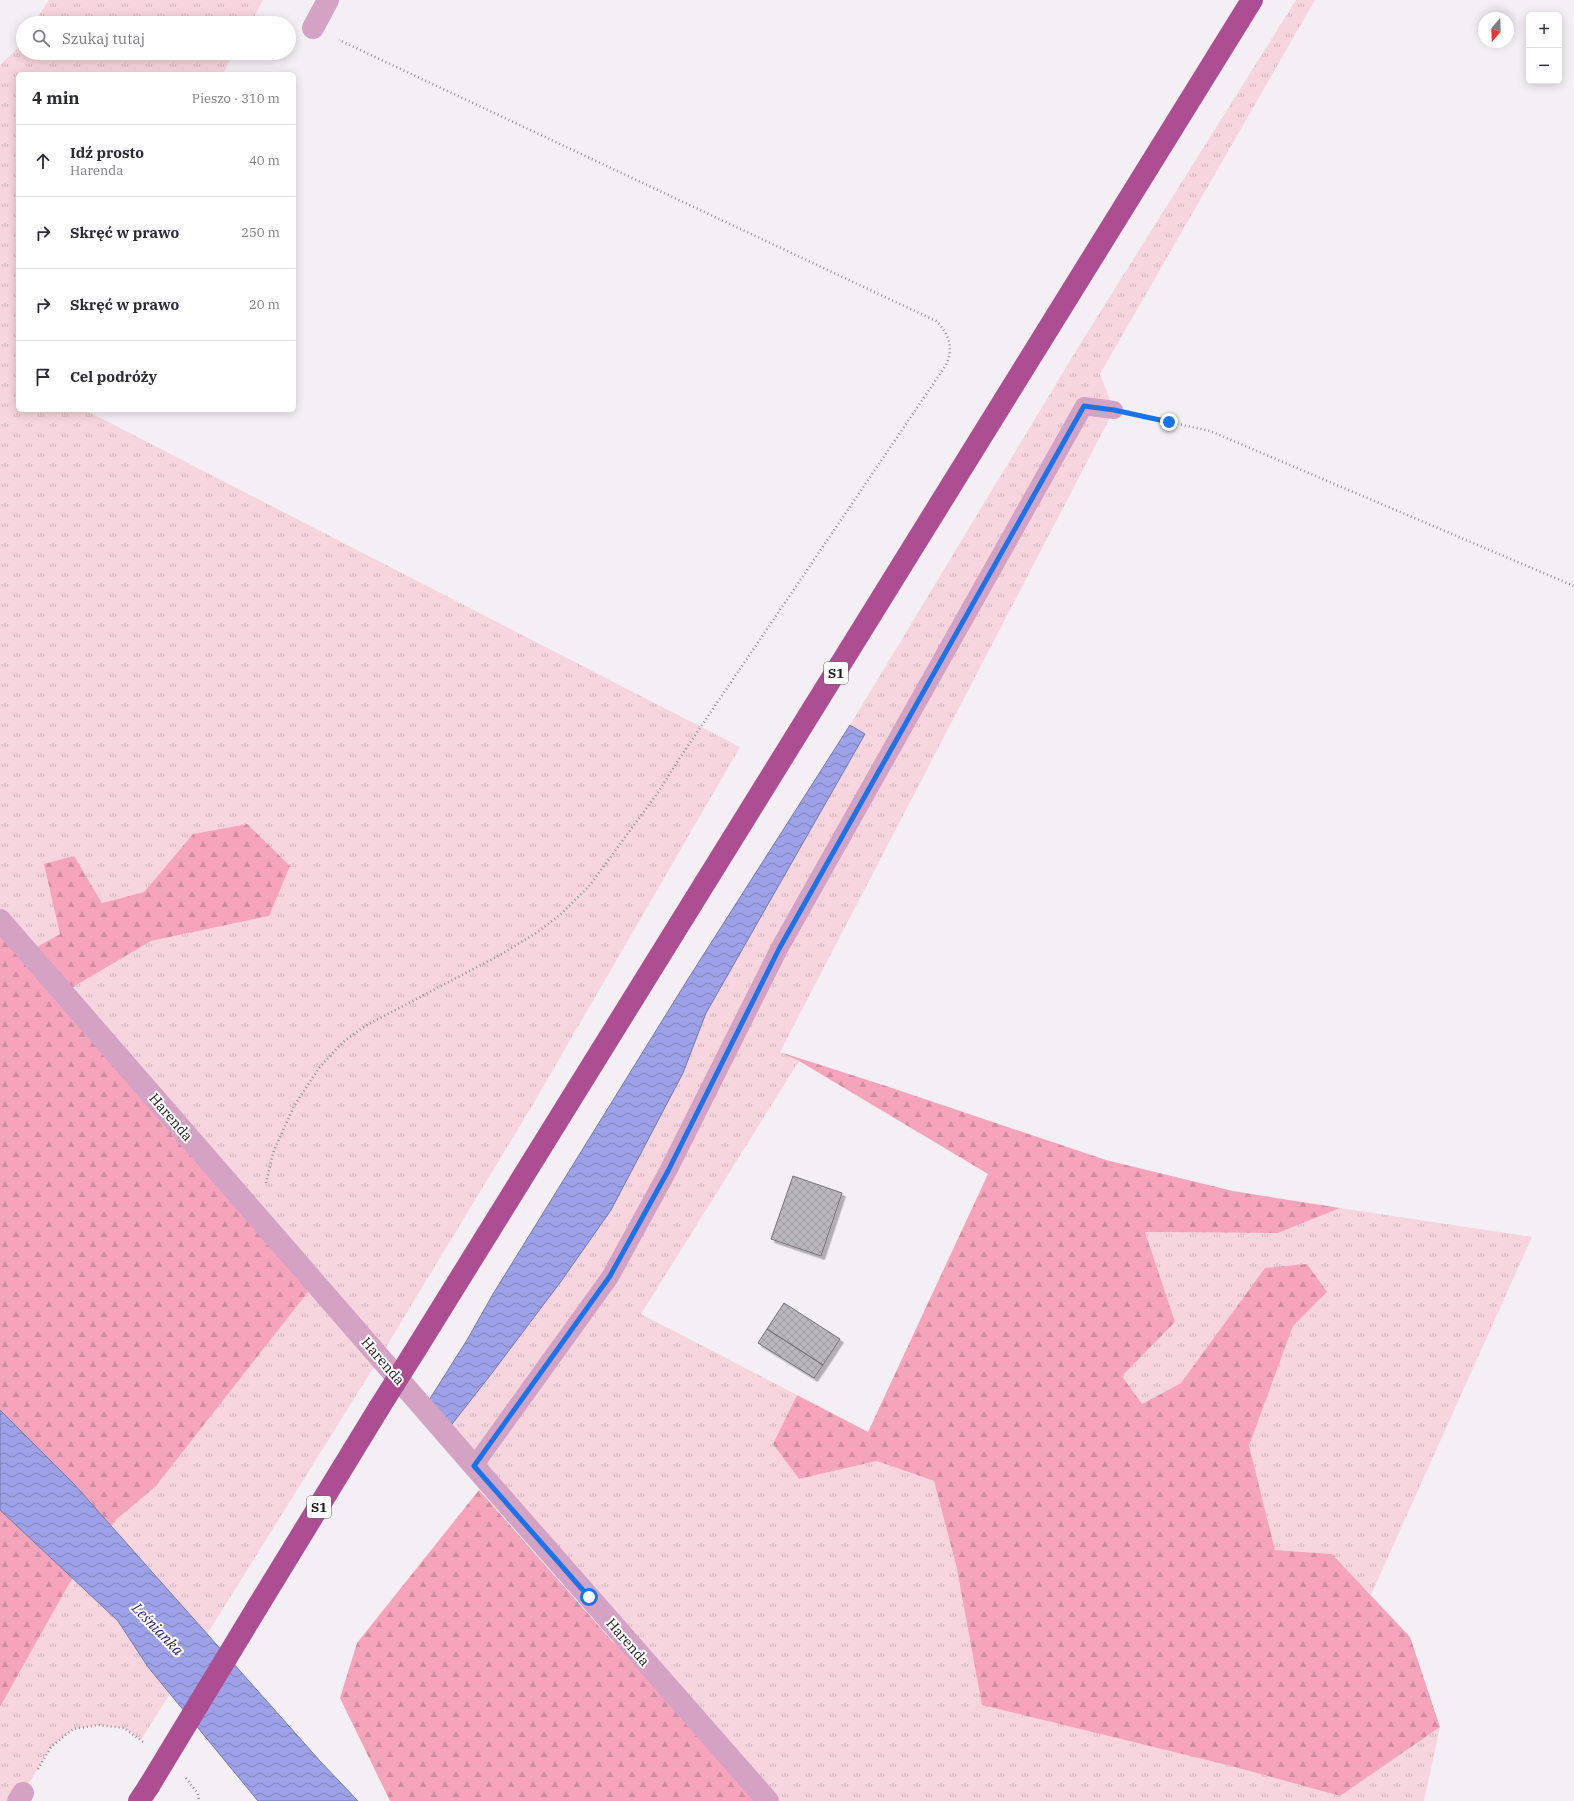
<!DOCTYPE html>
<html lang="pl">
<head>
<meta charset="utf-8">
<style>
  :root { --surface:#fff; --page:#f2f2f3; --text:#2b2b33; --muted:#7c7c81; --line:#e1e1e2 }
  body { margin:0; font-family:"IBM Plex Serif",serif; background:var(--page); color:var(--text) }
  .controls { position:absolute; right:12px; top:12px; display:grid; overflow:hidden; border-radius:6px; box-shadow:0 2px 10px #0003 }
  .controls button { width:36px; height:36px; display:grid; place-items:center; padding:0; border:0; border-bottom:1px solid var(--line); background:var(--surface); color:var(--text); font:20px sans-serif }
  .compass { position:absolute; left:1478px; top:12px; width:36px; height:36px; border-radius:50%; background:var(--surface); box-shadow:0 2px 10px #0003; rotate:199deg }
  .stop { position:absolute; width:12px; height:12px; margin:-9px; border:3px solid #1a73e8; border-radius:50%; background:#fff }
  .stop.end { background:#1a73e8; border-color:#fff; box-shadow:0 1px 4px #0008 }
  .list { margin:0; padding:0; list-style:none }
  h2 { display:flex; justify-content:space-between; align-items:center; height:52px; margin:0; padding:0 16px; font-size:17px }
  h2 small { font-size:13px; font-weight:400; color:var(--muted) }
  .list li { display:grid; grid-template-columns:26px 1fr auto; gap:12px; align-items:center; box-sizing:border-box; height:72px; padding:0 16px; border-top:1px solid var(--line) }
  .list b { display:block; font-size:15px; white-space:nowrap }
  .list p { margin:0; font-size:13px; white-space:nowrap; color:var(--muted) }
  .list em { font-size:13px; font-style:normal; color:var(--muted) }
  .icon { flex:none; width:22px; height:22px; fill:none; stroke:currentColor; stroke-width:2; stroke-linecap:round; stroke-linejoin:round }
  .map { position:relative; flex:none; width:1574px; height:1801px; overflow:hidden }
  .search { position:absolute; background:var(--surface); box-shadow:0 2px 10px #0003; left:16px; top:16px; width:280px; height:44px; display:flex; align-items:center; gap:10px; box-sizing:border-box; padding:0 14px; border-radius:22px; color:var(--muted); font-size:15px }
  .panel { position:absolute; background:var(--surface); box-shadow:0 2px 10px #0003; left:16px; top:72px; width:280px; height:340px; border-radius:6px }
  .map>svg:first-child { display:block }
  .grass { fill:url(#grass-tufts) }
  .forest { fill:url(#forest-firs) }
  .water { fill:url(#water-waves); stroke:#7578aa }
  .building { fill:url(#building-cross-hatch); stroke:#747278; filter:url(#shadow) }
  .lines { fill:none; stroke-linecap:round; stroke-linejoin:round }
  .path { stroke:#928e92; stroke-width:2.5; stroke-dasharray:1 3; stroke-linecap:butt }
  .service { stroke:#d4a2c2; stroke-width:18 }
  .minor { stroke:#d4a2c2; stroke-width:22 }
  .trunk { stroke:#ae4e92; stroke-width:22 }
  .trunk-bridge { stroke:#ae4e92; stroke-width:22 }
  .route { stroke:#1a73e8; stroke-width:5 }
  .labels { text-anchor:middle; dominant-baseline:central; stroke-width:4; stroke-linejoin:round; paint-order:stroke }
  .shield { fill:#fefefe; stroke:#5e5c5e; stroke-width:1 }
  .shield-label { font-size:13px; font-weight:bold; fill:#191719 }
  .street-label { font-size:14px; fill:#191719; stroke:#fefefe }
  .water-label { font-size:15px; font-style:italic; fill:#251b6b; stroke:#fefefe }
</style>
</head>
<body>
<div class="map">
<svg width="1574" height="1801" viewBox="0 0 1574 1801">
  <defs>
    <pattern id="grass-tufts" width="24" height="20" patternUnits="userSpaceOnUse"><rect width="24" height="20" fill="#f6d5de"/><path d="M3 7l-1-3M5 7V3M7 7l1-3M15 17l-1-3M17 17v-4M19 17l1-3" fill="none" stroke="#d2b6be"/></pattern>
    <pattern id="forest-firs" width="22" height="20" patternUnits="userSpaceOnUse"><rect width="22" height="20" fill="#f6a4bc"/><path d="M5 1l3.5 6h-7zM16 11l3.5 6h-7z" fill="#d28ca1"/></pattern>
    <pattern id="water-waves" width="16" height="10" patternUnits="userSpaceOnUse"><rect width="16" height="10" fill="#9da2e8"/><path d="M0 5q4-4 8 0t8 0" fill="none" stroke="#7f83bb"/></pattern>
    <pattern id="building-cross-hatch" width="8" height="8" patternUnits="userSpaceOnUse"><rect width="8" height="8" fill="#b9b7bd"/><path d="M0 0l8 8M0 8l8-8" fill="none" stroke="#9e9da2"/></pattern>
    <filter id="shadow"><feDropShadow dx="3.5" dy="3.5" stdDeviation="0" flood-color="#0004"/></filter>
  </defs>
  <rect width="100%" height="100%" fill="#f4eff5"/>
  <path class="grass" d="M49,0H263L251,23H34Z
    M1296,0H1315L1100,374L1114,410L780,1052L799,1061L641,1314L797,1395L773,1444L799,1479L877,1461L934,1481L957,1569L1227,1765L1339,1796L1440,1727L1424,1801H768L445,1433L492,1373L562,1280L611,1210L683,1073L706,1013L865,734L850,725L1082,341Z
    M23,40V53H234L223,74H18V410H85L740,747L532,1106L380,1357L141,1740L124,1728L98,1725L73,1729L51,1747L18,1801H0V1707L74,1575L117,1519L155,1487L63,993L151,941L269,916L247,824L193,834L144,892L102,903L74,857L60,934L28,952L0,920V65L16,50Z
    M1340,1208L1532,1237L1371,1595L1332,1554L1275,1550L1249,1446L1293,1326L1327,1292L1265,1269L1181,1383L1142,1404L1122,1376L1175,1322L1145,1232L1278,1233Z"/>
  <path class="forest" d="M247,824L290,866L269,916L151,941L63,993L315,1283L155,1487L117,1519L74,1575L0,1707V920L28,952L60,934L44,864L74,856L102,903L144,892L193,834Z
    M780,1052L886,1086L1106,1160L1233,1191L1340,1208L1278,1233L1145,1232L1175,1322L1122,1376L1142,1404L1181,1383L1265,1268L1307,1264L1327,1292L1293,1326L1249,1446L1275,1550L1332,1554L1410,1637L1440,1727L1340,1796L1227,1765L982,1705L957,1569L934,1481L877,1461L799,1479L773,1444L797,1395L868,1432L988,1174L799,1061Z
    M479,1490L612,1641L669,1688L768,1801H390L340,1698L357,1643Z"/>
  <path class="water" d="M850,725L865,734L706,1013L683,1073L611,1210L562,1280L492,1373L445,1433L424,1408L467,1340L493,1294L688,979Z
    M0,1410L73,1483L320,1761L358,1801H258L148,1667L118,1621L0,1510Z"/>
  <path class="building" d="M793,1176L842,1193L821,1256L771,1239Z
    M784,1303L840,1339L823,1365L767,1329Z
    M767,1329L823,1365L814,1378L758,1343Z"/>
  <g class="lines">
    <path class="path" d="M1138,415L1210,431L1574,586
      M266,1183L273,1153L294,1106L319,1068L343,1042L365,1026L500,955L536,933L560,915L590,885L659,791L679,759L946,365C954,349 949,333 936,321L339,40
      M38,1769L51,1747L73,1729L98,1725L124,1728L143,1742
      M186,1778L198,1794L199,1801"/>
    <path class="service" d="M474,1466L610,1277L668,1171L779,949L1084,406L1114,410"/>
    <path class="minor" d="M313,28L328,0
      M0,920L474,1466L768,1801
      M18,1801L23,1793"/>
    <path class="trunk" d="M418,1346L1252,0
      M258,1606L379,1408
      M139,1801L149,1786"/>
    <path class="trunk-bridge" d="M379,1408L418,1346
      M149,1786L258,1606"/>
  </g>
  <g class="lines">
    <path class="route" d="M589,1597L474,1466L610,1276L668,1171L779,949L1084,406L1114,410L1169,422"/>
  </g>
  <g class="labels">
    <g class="shield">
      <rect x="824" y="662" width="24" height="22" rx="3"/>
      <rect x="307" y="1496" width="24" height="22" rx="3"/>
    </g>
    <g class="shield-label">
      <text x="836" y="673">S1</text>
      <text x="319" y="1507">S1</text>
    </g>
    <g class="street-label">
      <text transform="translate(171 1117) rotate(49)">Harenda</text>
      <text transform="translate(383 1361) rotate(49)">Harenda</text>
      <text transform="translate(628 1642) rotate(49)">Harenda</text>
    </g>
    <g class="water-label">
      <text transform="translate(158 1629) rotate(46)">Leśnianka</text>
    </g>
  </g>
</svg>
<div class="controls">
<button>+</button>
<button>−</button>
</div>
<svg class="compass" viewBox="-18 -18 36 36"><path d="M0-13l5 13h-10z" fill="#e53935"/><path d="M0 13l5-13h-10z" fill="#7c7c81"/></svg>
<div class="stop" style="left:589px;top:1597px"></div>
<div class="stop end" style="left:1169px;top:422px"></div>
<div class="search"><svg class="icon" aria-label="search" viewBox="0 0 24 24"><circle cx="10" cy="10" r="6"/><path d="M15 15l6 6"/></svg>Szukaj tutaj</div>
<section class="panel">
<h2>4 min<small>Pieszo · 310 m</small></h2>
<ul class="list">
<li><svg class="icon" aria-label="ahead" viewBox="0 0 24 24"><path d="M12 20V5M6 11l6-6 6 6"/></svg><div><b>Idź prosto</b><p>Harenda</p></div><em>40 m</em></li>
<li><svg class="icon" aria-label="right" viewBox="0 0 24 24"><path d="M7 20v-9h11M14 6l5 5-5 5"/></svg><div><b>Skręć w prawo</b></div><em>250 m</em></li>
<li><svg class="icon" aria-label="right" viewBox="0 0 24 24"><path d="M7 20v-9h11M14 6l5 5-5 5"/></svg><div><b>Skręć w prawo</b></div><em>20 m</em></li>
<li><svg class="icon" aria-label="arrive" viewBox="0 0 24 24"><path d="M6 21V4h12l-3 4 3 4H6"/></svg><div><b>Cel podróży</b></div></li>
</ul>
</section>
</div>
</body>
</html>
